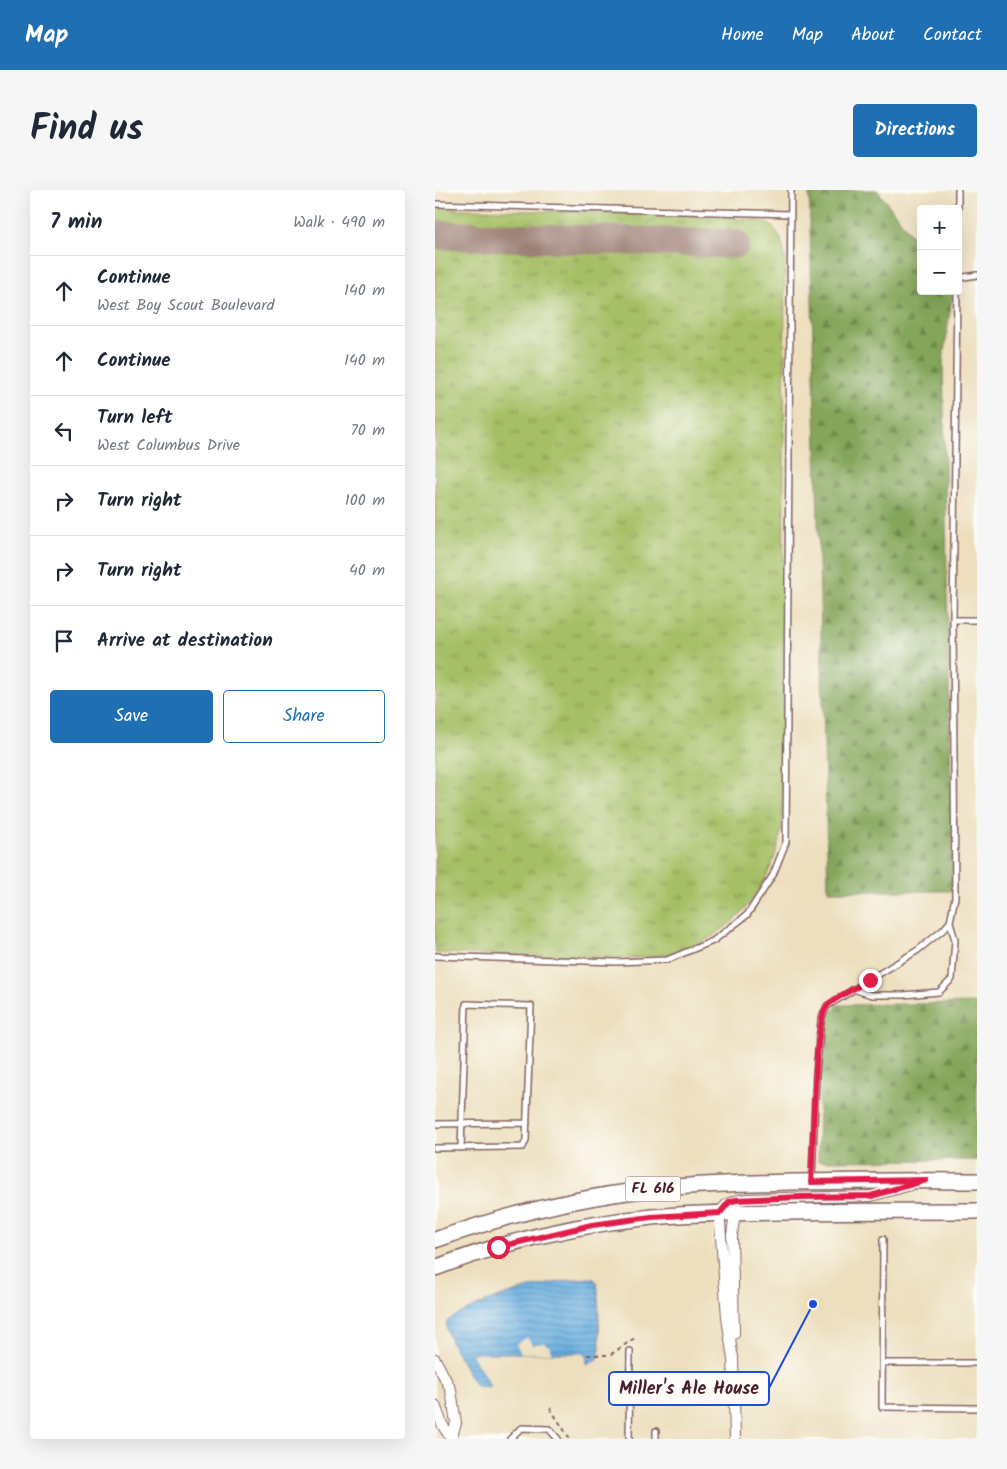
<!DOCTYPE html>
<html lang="en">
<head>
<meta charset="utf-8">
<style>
  :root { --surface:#fff; --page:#f6f6f7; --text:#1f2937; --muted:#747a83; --line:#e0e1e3; --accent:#1f6fb2 }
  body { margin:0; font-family:Kalam,sans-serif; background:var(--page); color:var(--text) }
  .controls { position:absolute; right:15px; top:15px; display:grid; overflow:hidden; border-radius:5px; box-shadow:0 5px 20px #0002 }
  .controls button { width:45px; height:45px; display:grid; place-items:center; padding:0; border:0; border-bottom:1px solid var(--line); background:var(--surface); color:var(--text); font:25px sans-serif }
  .stop { position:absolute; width:15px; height:15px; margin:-11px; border:4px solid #e11d48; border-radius:50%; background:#fff }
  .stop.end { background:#e11d48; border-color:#fff; box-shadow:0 1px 5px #0008 }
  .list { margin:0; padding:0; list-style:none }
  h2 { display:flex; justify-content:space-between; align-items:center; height:65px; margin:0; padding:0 20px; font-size:21px }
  h2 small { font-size:16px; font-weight:400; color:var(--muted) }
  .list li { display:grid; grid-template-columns:32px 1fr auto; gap:15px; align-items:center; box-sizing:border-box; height:70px; padding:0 20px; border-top:1px solid var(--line) }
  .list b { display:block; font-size:19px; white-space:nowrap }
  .list p { margin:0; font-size:16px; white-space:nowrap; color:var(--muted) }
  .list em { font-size:16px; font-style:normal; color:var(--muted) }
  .actions { display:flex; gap:10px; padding:15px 20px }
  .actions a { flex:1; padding:11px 0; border:1px solid var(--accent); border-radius:5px; text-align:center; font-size:18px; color:var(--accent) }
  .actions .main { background:var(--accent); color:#fff }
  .icon { flex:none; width:28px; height:28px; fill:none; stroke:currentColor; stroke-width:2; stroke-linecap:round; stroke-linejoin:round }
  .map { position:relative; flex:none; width:542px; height:1249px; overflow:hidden; border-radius:5px }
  header { display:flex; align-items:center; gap:30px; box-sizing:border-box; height:70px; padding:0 25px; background:var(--accent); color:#fff }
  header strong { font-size:24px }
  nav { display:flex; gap:28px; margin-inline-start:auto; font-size:18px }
  .intro { display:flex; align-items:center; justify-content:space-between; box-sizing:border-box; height:120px; padding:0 30px }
  h1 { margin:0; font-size:35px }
  .button { padding:12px 22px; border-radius:5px; background:var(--accent); color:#fff; font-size:18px; font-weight:700 }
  main { display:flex; gap:30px; padding:0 30px }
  aside { flex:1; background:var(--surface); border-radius:5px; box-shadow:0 5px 20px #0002 }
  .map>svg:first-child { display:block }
  .grass { fill:url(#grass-tufts); stroke:#786f48 }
  .forest { fill:url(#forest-firs); stroke:#676242 }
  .water { fill:url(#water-rules); stroke:#596685 }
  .pier { fill:#eddfbe }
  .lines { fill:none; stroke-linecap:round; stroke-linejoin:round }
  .taxiway { stroke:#9c7f74; stroke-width:29 }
  .lane-casing { stroke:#83625e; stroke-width:8 }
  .street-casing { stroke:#83625e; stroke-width:12 }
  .primary-casing { stroke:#83625e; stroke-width:18 }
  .path { stroke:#83625e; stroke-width:2; stroke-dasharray:4 4; stroke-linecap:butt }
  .lane { stroke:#fff; stroke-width:5 }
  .street { stroke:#fff; stroke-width:10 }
  .primary { stroke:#fff; stroke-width:15 }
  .route { stroke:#e11d48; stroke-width:6 }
  .labels { text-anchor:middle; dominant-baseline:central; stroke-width:4; stroke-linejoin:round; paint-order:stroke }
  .shield { fill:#fdfcf7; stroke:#806168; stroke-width:1 }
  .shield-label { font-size:15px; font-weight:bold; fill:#4a1f2b }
  .leader { fill:none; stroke:#1d4ed8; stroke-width:2 }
  .callout-dot { fill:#1d4ed8; stroke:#fdfcf7; stroke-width:2 }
  .callout { fill:#fdfcf7; stroke:#1d4ed8; stroke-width:2 }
  .callout-label { font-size:18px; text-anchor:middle; font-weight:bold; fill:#4a1f2b }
</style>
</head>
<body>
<header>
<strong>Map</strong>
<nav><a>Home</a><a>Map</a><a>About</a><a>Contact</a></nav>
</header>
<div class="intro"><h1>Find us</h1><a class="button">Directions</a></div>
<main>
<aside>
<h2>7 min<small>Walk · 490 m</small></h2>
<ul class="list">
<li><svg class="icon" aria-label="ahead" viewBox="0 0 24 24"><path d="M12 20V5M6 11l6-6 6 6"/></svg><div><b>Continue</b><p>West Boy Scout Boulevard</p></div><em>140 m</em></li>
<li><svg class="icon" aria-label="ahead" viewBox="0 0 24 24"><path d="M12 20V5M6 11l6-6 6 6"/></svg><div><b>Continue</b></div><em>140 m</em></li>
<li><svg class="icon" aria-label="left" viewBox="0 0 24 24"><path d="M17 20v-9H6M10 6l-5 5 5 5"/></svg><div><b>Turn left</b><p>West Columbus Drive</p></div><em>70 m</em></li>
<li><svg class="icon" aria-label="right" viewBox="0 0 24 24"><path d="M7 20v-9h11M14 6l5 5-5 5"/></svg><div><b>Turn right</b></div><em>100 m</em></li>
<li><svg class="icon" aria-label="right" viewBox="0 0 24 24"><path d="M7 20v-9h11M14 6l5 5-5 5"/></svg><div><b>Turn right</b></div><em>40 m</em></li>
<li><svg class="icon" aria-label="arrive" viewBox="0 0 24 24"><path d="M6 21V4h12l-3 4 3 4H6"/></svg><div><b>Arrive at destination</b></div></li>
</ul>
<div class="actions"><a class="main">Save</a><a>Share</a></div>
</aside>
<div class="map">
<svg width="542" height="1249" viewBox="0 0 542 1249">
  <defs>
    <pattern id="grass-tufts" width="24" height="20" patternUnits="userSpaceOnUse" patternTransform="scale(1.25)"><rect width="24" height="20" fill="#a6bf65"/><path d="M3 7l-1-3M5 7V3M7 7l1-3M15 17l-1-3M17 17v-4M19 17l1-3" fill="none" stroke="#899b53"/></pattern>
    <pattern id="forest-firs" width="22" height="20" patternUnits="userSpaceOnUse" patternTransform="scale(1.25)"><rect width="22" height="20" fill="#84a65a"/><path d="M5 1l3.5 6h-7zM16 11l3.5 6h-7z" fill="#6e874b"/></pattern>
    <pattern id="water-rules" width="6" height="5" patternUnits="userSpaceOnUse" patternTransform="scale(1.25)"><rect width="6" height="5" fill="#68aedf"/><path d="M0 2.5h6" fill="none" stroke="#588db5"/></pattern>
  </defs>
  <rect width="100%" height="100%" fill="#fdfcf7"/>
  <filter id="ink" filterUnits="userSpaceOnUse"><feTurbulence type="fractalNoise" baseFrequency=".02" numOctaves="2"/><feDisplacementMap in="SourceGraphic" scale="10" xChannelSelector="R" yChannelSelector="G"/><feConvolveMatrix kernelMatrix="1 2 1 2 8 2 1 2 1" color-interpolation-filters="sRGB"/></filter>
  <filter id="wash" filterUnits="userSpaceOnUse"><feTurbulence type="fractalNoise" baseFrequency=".0096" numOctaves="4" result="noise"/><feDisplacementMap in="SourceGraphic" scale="20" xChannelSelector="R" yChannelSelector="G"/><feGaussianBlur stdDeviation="1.12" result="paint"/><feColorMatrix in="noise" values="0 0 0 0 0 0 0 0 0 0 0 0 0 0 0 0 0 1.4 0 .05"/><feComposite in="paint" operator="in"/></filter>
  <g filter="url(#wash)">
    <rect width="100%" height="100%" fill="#eddfbe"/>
    <path class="grass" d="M0,18L275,26L322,30C344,34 348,51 350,70L347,634C340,694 298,749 237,763C225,766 212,767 199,768L0,763V54L302,64L303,45L0,35Z"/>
    <path class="forest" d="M374,0H442L486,57V101H518L508,169L518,701H393Z
      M542,813V970L383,971L385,845L402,815Z"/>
    <path class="water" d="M153,1088L159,1089L162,1093L163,1099L165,1158L163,1170L152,1174L151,1163H35L56,1197H44L40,1195C33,1181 7,1144 12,1131C51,1107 108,1092 153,1088Z"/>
    <path class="pier" d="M92,1147L98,1156L101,1154L109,1153L114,1156L118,1163H86L81,1154Z"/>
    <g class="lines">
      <path class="taxiway" d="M0,45L300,54"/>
    </g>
  </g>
  <g filter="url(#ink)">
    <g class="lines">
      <g class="lane-casing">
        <path id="lane" d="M0,14L356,24
          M523,19V0
          M523,88L542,85
          M518,430H542
          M0,766L181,772L232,770L278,751L312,725L338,685L351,652L356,0
          M418,799L437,805H468L504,802L517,789L520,750L515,732
          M0,934L92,933
          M0,958L88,957L91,950L96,816L31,814L26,958
          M377,989L381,884L386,830L392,816L483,760L508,740L515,732L520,707L518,430L522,101
          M448,1049L447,1217L542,1218
          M448,1173H542
          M221,1241V1249
          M75,1249L86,1238L114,1239L123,1249
          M194,1249L195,1161"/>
      </g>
      <g class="street-casing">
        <path id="street" d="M299,1144L297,1045L300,1023
          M298,1166L300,1249
          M0,1169L16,1200L21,1233L16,1249
          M298,1170L292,1127L285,1034C285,1014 293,1011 312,1009L436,1006L476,995
          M0,1215L7,1234L16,1249"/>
      </g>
      <g class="primary-casing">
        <path id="primary" d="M0,1050C68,1026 138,1008 209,1000C259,994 310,993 360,992C421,991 481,990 542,991
          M0,1078C68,1052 144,1034 217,1027C259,1023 302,1023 345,1022C411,1021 476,1021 542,1021"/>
      </g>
      <path class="path" d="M152,1165H175L201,1147
        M115,1218L135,1249"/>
      <use href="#lane" class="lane"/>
      <use href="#street" class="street"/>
      <use href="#primary" class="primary"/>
    </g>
  </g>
  <g class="lines" filter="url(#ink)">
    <path class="route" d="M63,1057L157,1035L216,1027L285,1023L294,1012L301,1010L366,1007L436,1006L491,990L376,992C379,962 378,832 392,816C397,809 426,795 435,790"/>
  </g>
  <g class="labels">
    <rect class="shield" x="190.5" y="986.5" width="55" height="25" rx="4"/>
    <g class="shield-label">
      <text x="218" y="999">FL 616</text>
    </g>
  </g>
  <path class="leader" d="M378 1114L334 1198"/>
  <circle class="callout-dot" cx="378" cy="1114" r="5"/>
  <rect class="callout" x="174" y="1182" width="160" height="33" rx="5"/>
  <g class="callout-label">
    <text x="254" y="1204">Miller's Ale House</text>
  </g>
</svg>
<div class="controls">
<button>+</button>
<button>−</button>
</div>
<div class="stop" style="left:63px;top:1057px"></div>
<div class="stop end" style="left:435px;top:790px"></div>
</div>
</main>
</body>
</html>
